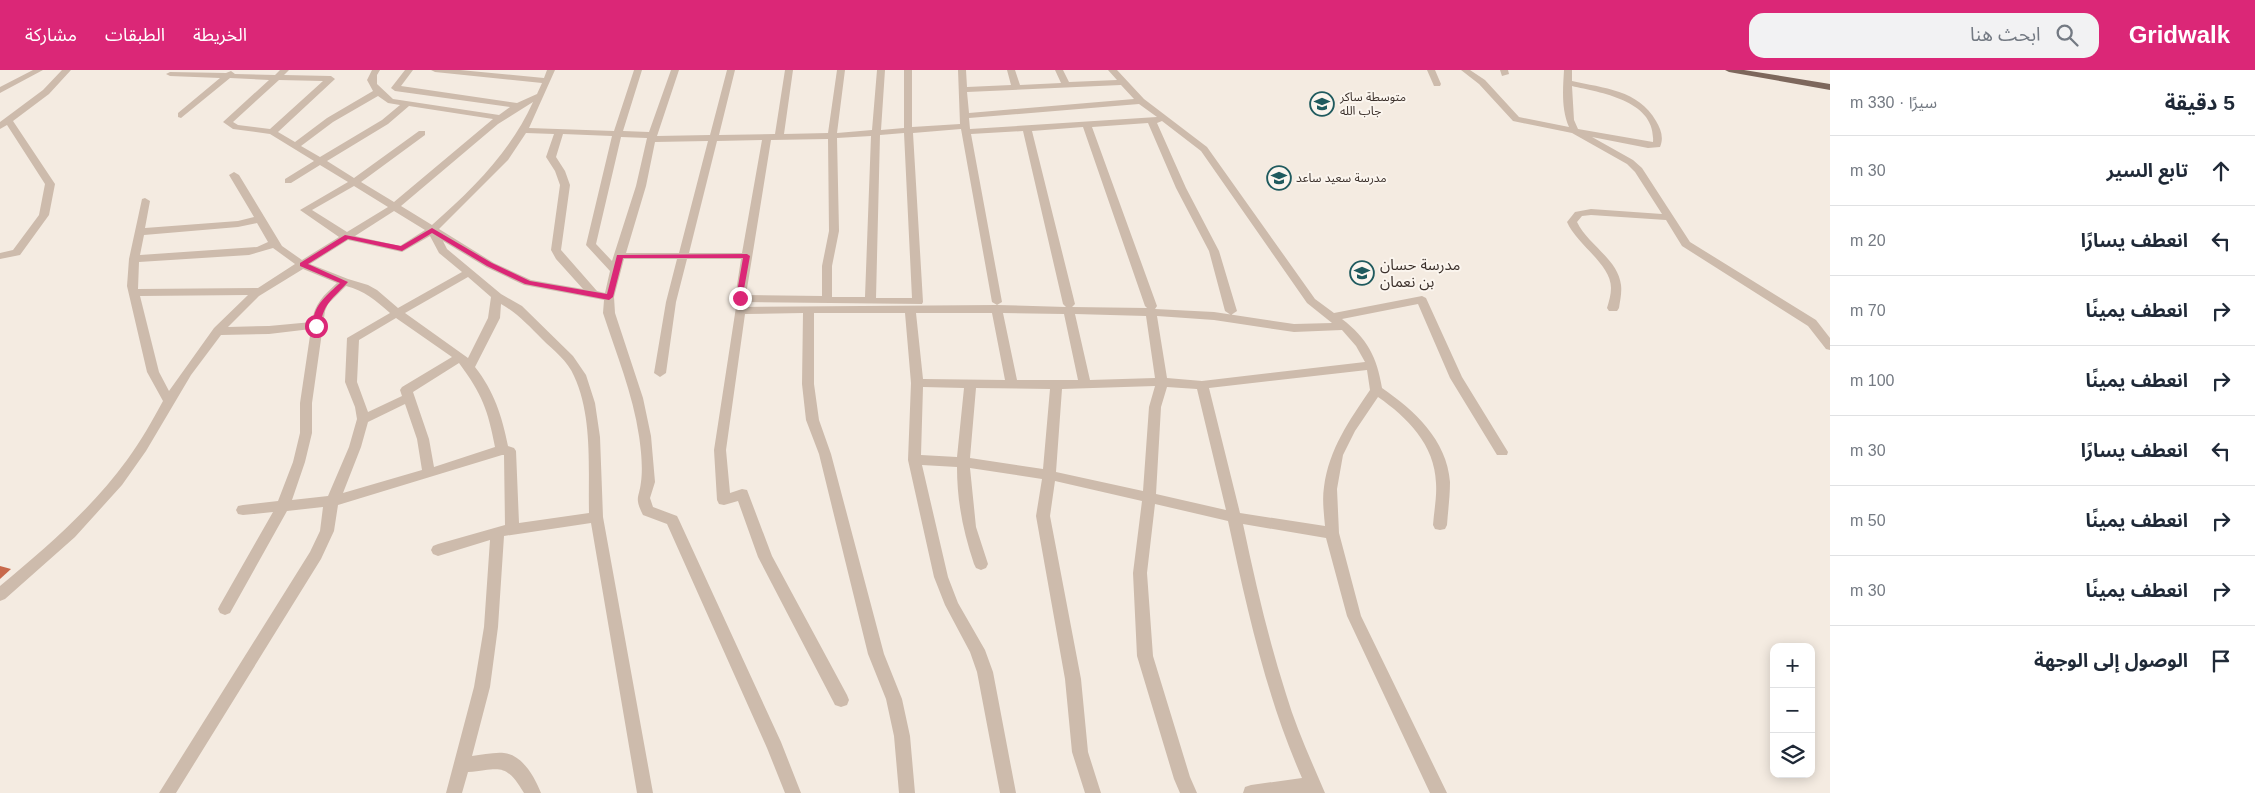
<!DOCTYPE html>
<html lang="ar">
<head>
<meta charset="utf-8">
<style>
  :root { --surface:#fff; --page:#f2f2f3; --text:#1f2937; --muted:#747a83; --line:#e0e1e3; --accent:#db2777 }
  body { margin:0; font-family:Arial,"Noto Sans Arabic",sans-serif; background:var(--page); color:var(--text); direction:rtl }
  .controls { position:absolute; right:15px; bottom:15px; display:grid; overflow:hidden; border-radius:10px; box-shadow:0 2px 12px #0003 }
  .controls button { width:45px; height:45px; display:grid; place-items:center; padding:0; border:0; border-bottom:1px solid var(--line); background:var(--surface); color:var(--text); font:25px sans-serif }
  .stop { position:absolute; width:15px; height:15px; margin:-11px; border:4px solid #db2777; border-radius:50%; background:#fff }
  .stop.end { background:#db2777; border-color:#fff; box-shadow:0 1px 5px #0008 }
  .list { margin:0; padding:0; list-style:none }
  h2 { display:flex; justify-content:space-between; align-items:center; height:65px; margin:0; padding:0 20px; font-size:21px }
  h2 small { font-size:16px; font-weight:400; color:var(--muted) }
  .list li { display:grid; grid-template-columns:32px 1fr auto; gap:15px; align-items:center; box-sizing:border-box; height:70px; padding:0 20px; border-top:1px solid var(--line) }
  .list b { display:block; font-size:19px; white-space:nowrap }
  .list em { font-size:16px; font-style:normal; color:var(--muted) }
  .icon { flex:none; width:28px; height:28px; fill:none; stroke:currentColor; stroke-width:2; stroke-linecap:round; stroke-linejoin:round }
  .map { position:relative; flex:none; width:1830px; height:723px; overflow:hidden; direction:ltr }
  header { display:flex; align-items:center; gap:30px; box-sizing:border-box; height:70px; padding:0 25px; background:var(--accent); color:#fff }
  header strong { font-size:24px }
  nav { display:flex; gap:28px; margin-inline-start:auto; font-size:18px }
  .search { width:350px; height:45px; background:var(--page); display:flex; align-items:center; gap:12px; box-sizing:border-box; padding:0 18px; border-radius:15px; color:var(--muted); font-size:19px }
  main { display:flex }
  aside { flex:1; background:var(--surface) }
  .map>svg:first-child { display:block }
  .building { fill:#c8694b }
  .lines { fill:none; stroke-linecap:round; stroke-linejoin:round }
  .minor { fill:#cdbbac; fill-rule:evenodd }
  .major { fill:#7d675c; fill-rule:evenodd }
  .route { fill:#db2777 }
  .labels { text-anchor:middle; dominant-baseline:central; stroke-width:4; stroke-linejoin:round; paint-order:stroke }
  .far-poi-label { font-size:12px; fill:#3b302b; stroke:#fbf5ee; text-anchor:start }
  .poi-label { font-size:15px; fill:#3b302b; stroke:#fbf5ee; text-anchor:start }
</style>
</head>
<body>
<header>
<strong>Gridwalk</strong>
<div class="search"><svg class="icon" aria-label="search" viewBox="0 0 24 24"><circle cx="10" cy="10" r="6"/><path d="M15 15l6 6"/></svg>ابحث هنا</div>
<nav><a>الخريطة</a><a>الطبقات</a><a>مشاركة</a></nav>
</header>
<main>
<aside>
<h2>5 دقيقة<small>سيرًا · 330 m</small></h2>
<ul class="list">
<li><svg class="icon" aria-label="ahead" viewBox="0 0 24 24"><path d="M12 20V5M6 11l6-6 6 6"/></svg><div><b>تابع السير</b></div><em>30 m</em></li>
<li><svg class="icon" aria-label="left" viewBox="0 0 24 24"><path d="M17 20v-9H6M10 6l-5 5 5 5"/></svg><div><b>انعطف يسارًا</b></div><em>20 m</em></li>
<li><svg class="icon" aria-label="right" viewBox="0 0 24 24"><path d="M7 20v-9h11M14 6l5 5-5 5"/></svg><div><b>انعطف يمينًا</b></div><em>70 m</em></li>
<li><svg class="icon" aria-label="right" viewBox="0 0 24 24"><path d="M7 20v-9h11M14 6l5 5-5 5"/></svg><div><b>انعطف يمينًا</b></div><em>100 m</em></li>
<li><svg class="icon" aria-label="left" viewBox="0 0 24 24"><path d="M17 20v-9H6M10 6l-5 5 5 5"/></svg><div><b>انعطف يسارًا</b></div><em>30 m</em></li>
<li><svg class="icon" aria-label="right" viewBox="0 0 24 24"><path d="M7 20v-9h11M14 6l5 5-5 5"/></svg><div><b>انعطف يمينًا</b></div><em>50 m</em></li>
<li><svg class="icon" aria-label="right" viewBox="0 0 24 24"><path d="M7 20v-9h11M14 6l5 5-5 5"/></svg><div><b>انعطف يمينًا</b></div><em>30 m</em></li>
<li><svg class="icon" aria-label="arrive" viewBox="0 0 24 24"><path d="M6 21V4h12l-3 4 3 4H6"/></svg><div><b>الوصول إلى الوجهة</b></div></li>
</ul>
</aside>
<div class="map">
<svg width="1830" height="723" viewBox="0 0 1830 723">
  <rect width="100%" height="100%" fill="#f4ebe1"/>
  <path class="building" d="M0,496L11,499L0,509Z"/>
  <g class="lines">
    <path class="minor" d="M33,0H43L0,23V17Z
      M62,0H71L49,24L13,51L55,114L49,145L20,185L0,189V183L13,180L39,145L45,114L7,55L0,59V52L43,20Z
      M280,0H289L284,5L331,6L335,9L278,62L295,72L327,48L373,21L367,10L372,0H380L377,5V14L393,29L499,45L510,37L395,21L391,18L405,0H413L401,16L517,33L537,24L542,13L435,2L431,0H460L544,8L547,0H555L529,58L614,61L634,0H642L623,61L649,62L671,0H679L657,66L710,65L727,0H735L719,65L775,64L785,0H793L784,64L828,63L837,0H845L837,63L872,60L877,0H885L881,60L904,58V0H912V57L960,54L958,0H966L967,17L1011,15L1007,0H1015L1020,15L1061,13L1055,0H1063L1069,12L1117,10L1108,0H1117L1144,29L1207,77L1315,229L1334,243L1422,226L1426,228L1462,307L1508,382L1507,385H1497L1450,308L1418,234L1342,249C1367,268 1377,287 1382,318C1414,340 1447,370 1450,412C1450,426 1448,441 1447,455L1445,459L1440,460L1435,459L1433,455C1434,441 1437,427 1436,413C1435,375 1407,347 1378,327L1355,361L1343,385L1337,419L1339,463L1361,546L1447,723H1430L1347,546L1326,468L1243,454C1255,511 1268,568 1286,624C1296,658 1311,690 1325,723H1243L1245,717L1251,715L1302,708C1266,626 1247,539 1228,451L1155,434L1147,503L1153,586L1190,707L1197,723H1180L1174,709L1137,586L1133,503L1142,431L1055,411L1050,446L1081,609L1088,682L1101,723H1085L1072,682L1065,609L1036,446L1042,409L970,398L976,457L988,494L986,498L981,500L976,498L974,494C963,461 957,431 957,397L922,395L948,507L958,533L985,580L993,602L1016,723H1000L977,602L970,582L945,535L934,507L908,390L911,313L905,243H814V314L819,350L831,384L884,584L902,629L910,666L915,723H899L894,666L886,629L868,584L819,384L806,350L802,314L803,243L745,244L726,380L730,423L742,419L747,420L772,486L847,625L849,630L847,635L841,637L835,635L758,487L738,431L724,435L719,434L717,430L714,380L736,237L997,235L992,232L961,59L913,63L923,232L922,234L740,232L735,228L741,189H687L676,232L666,303L660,307L654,303L666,232L677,189H624L614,227L615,243L643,328L651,366L655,412L650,428L653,437L677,446L679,450L781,672L801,723H785L767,678L667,454L643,445C634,427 639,429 641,412C643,398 641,379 639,366C633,324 616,283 603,243L604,230L524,215L486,197L443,171L447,179L501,224L522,236L573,286L586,305L595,333L600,367L603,447L653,723H637L591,453L504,466L498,557L490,617L472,686C482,685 494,682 504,683C523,685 535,708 541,723H524C505,692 501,699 468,702L462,723H446L474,617L484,557L490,470L438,486L433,484L431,480L433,476L438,474L505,455L504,385H502L338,435L334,461L321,489L176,723H159L310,482L320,461L323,437L287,441L230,543L225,545L220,543L218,539L220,535L273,442L243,445L238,444L236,440L238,436L243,435L278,431L293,392L300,363V333L311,259L269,264L221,265L191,305L146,381L122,415L75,467L5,529L0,531V516C46,478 92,438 127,390C141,371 152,351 163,331L147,302L127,216L129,189L142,129L145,128L150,131L145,158L238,151L254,147L229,105L234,102L239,105L282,176L302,190L339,167L300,140L348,112L320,95L291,113H285V109L314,91L270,64L233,59L223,52L269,10L230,8L181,48L178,47V43L220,8L170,6L166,4L170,2L226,3L231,1L235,4L275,5ZM279,10L323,11L270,59L238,55L233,52ZM1121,15L1134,29L969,43L967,22ZM378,26L388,33L400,35L382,50L320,87L301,76L333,52ZM533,32C511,81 473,119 432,155L401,136L498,54ZM1139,34L1157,47L970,59L969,48ZM409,36L493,49L394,132L361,112L425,65V61H419L354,108L327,91L388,54ZM1162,51L1201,81L1307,233L1332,253L1294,254L1214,242L1155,239L1157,236L1092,57L1148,53L1176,118L1209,181L1225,241L1231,245L1237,241L1219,181L1186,118L1157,53ZM1083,57L1145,236L1147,238L1072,237L1075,234L1032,61ZM1023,61L1063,234L1066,237L997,235L1002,232L971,64ZM526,63L554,64L546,87L555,101L560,115L551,180L556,189L583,219L531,210L494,193L439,159L508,90ZM904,63L912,228H876L880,65ZM563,64L612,66L586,175L610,201L605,223L597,221L561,180L570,115L565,101L556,87ZM871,66L865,227H832V196L839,161L837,68ZM621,67L647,68L636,116L612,191L596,174ZM828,69L829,161L822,196V226L746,225L771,70ZM762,70L742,183H689L717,71ZM708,71L679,183H626L646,116L655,72ZM354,116L388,137L347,162L312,140ZM394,141L425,160L400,176L355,166ZM257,153L268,172L257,177L140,185L144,165L238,157ZM430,166L439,183L462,202L398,238L377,220L368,215L348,209L310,194L348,170L402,182ZM273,178L295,194L258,218L138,219L139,192L249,185ZM303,199L337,213C324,225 314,234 312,252L269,256L228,257L259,226ZM468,207L491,227L488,248L468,288L405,243ZM346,216C365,221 375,230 390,243L347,268L345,312L355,337L357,349L349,377L328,426L292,430L305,392L312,363V333L325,241L328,234ZM248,225L214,258L169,321L159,302L140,226ZM501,234C517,243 529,256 542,269C553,280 568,291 574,306C593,347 588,399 589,443L519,453L516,381L514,378L508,376C502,346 494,321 475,297L500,248ZM916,243H992L1005,310L923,309ZM1003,243L1064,244L1078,310H1017ZM1075,244L1146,246L1155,308L1090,310ZM1157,246L1214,250L1294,262L1342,260L1356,276L1365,292L1202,311L1167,308ZM396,248L452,287L402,317L400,320L402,326L368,342L357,312L359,270ZM459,293C482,324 488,340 495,377L434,397L429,369L413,322ZM1367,300L1370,320C1349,351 1329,379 1324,417C1322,430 1324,444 1325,456L1240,443L1209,318ZM1155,316L1149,337L1143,421L1056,402L1062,319ZM923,317L964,318L957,387L921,385ZM1167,317L1197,319L1226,440L1156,424L1161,337ZM976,318L1050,319L1043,399L970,388ZM405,334L417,369L422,400L343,423L361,377L368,352Z
      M1427,0H1435L1441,14L1440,16H1434Z
      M1461,0H1470L1485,10L1519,47L1569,57C1561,39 1563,18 1564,0H1572V11C1603,18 1639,20 1656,51C1661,59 1664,68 1660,77L1648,78L1592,67L1633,90L1642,98L1690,172L1816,250L1830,268V280L1826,279L1808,256L1682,176L1666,150L1591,145L1582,146L1577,152C1588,175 1618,189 1621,215C1622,223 1620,231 1619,238L1617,241H1609L1607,238C1609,231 1611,225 1611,218C1611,194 1577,175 1567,152L1575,142L1591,139L1662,144L1635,102L1627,94L1572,63L1513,51L1479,14ZM1572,16C1601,23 1656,30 1653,72L1578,59L1574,50Z
      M1500,0H1508L1509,4L1502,6Z"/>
    <path class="major" d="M1725,0H1744L1830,14V20L1729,2Z"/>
  </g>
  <path class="route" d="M432,158L492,193L530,211L607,224L617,185L747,184L750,186L742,230L736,228L743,188H623L613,227L609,230L525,214L487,196L432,163L402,181L348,169L308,194L348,212C333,229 324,232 320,256L314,257C310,238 327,225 340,213L300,196V193L345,165L401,176Z"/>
  <defs>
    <g id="school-ring" transform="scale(1.25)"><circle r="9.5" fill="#fbf5ee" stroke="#1f5a5e" stroke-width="1.5"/><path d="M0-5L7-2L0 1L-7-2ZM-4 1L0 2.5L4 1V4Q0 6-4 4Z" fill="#1f5a5e"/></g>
  </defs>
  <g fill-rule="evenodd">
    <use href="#school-ring" x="1322" y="34"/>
    <use href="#school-ring" x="1279" y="108"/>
    <use href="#school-ring" x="1362" y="203"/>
  </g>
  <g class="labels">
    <g class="far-poi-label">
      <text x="1340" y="27">متوسطة ساكر<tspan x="1340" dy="14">جاب الله</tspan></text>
      <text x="1296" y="108">مدرسة سعيد ساعد</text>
    </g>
    <g class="poi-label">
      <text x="1380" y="194">مدرسة حسان<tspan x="1380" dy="17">بن نعمان</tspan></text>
    </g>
  </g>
</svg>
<div class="controls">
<button>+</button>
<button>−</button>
<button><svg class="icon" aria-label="layers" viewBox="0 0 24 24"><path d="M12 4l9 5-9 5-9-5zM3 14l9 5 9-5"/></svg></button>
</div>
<div class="stop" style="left:316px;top:256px"></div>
<div class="stop end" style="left:740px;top:228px"></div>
</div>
</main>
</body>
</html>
